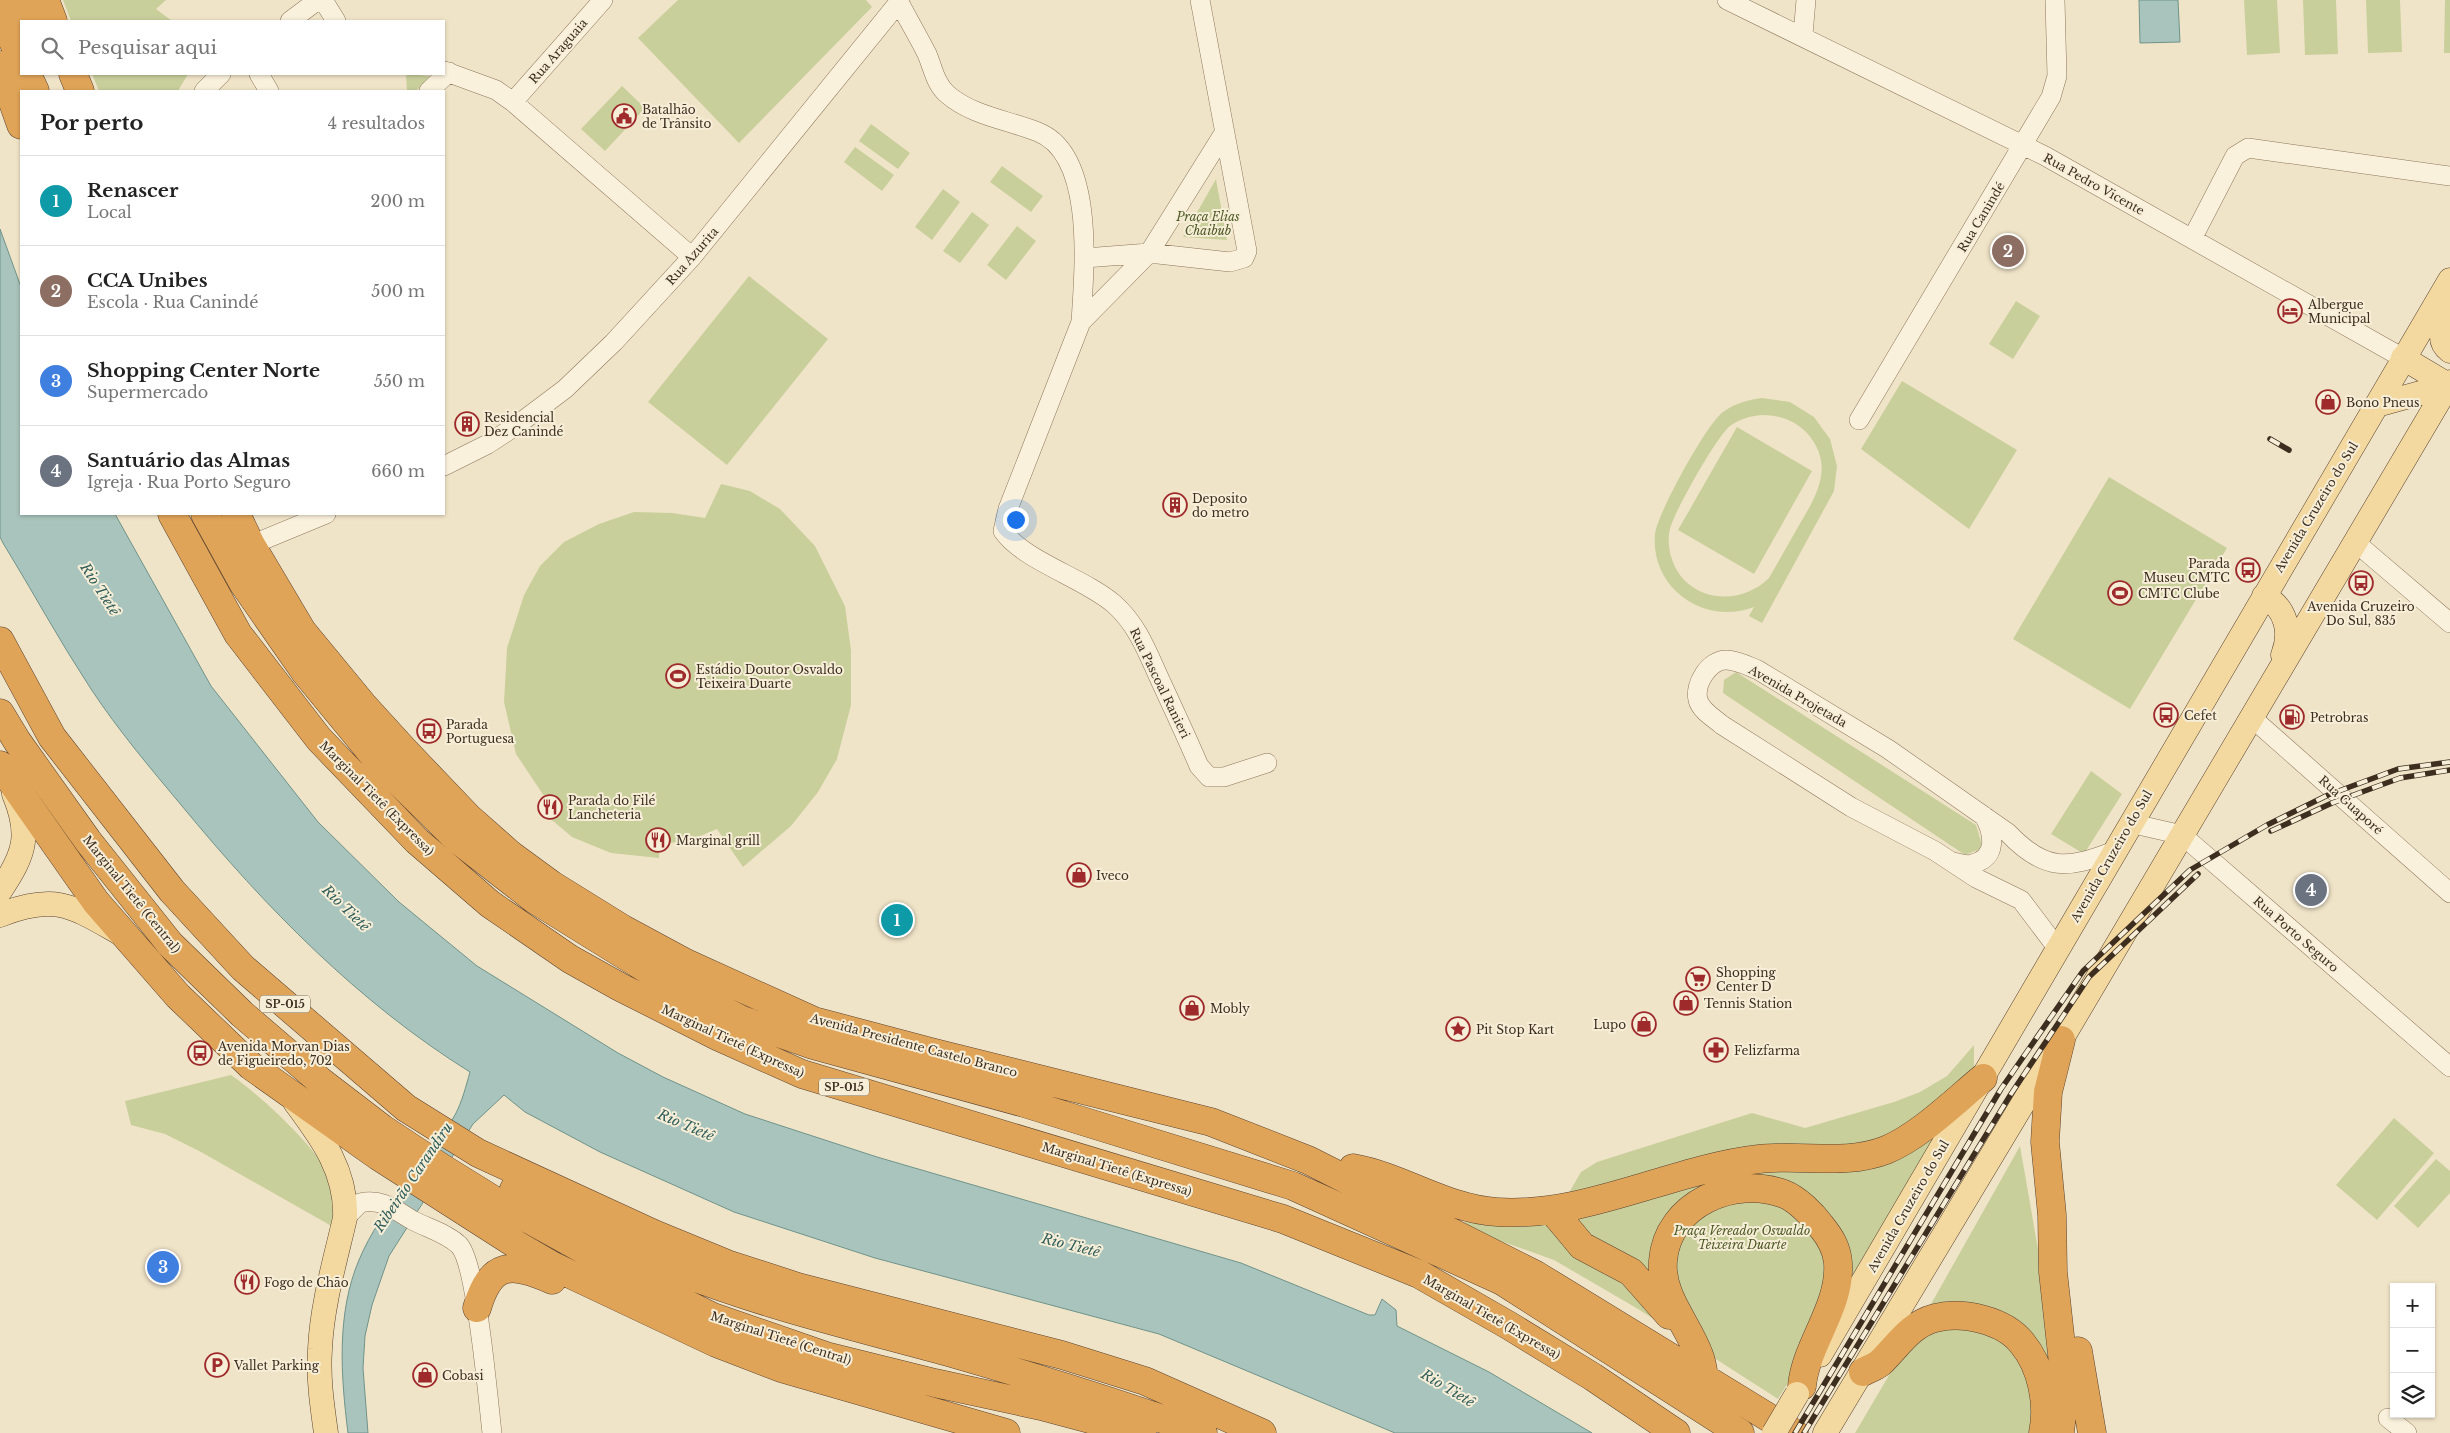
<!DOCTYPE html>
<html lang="pt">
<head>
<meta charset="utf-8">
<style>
  :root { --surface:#fff; --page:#f2f2f2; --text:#222; --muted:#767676; --line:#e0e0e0; --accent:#9e2a2b }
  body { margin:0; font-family:"Libre Baskerville",serif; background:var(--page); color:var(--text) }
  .controls { position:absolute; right:15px; bottom:15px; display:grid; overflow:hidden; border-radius:0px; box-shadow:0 1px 4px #0004 }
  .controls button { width:45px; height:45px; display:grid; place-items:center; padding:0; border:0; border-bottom:1px solid var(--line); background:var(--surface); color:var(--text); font:25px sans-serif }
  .you { position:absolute; left:1015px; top:519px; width:18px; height:18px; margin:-12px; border:4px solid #fff; border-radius:50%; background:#1a73e8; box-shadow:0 0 0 8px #1a73e833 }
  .badge { display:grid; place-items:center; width:32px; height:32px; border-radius:50%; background:var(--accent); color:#fff; font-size:16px; font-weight:700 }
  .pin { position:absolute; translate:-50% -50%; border:2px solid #fff; box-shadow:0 1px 5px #0006 }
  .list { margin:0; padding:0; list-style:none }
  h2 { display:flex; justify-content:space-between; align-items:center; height:65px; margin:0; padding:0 20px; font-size:21px }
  h2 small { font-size:16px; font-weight:400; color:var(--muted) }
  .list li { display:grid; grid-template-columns:32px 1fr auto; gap:15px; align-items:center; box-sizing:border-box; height:90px; padding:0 20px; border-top:1px solid var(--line) }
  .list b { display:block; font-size:19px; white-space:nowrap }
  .list p { margin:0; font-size:16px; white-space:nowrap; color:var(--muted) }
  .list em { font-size:16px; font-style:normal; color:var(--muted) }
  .icon { flex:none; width:28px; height:28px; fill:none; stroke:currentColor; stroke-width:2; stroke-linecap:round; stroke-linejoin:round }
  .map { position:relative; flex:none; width:2450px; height:1433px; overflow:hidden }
  .search { position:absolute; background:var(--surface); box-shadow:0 1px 4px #0004; left:20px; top:20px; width:425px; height:55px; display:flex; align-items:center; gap:12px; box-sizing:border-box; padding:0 18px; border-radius:0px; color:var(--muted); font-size:19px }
  .panel { position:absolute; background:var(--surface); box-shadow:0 1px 4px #0004; left:20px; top:90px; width:425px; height:425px; border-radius:0px }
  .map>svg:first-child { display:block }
  .green { fill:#c9cf9b; fill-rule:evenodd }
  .water { fill:#a9c4bc; stroke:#6f938a }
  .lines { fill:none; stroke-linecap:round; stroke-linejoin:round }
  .minor-casing { stroke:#8d765c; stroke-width:20 }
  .major-casing { stroke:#5b4430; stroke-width:25 }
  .highway-casing { stroke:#5b4430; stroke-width:29 }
  .minor { stroke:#faf1dc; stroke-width:19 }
  .major { stroke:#f3d9a0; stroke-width:24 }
  .highway { stroke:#e0a458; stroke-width:28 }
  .rail-casing { stroke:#3d2e20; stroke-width:5.5 }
  .rail { stroke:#f7eed8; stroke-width:4; stroke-dasharray:11; stroke-linecap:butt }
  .major-bridge-casing { stroke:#5b4430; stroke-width:25; stroke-linecap:butt }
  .major-bridge { stroke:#f3d9a0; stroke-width:24 }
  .labels { text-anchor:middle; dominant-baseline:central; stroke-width:4; stroke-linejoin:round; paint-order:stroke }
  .shield { fill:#f7eed8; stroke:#756857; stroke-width:1 }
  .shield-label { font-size:11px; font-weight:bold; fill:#3d2e20 }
  .street-label { font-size:12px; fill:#3d2e20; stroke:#f7eed8 }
  .poi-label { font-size:12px; fill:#3d2e20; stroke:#f7eed8; text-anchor:start }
  .park-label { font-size:12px; font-style:italic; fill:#4d5a26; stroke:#f7eed8 }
  .water-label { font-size:14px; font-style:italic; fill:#2f5d5a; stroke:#f7eed8 }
</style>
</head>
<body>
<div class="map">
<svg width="2450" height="1433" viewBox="0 0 2450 1433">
  <rect width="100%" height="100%" fill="#f0e4c8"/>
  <path class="green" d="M63,0H166L156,9L172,21H71Z
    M678,0H866L872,7L739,143L638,38Z
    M2244,0H2277L2280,53L2247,55Z
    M2303,0H2336L2338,54L2305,55Z
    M2366,0H2400L2402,52L2368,53Z
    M2445,0H2450V53H2444Z
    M92,74H188L178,91H99Z
    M406,74L430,76L416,91H407Z
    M622,86L645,108L605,151L581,129Z
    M871,124L910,153L898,169L859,141Z
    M855,147L894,175L882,191L844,162Z
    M1002,166L1043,196L1031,212L990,182Z
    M1216,179L1227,240L1183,237Z
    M943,189L960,202L932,240L915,227Z
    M972,212L989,225L960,263L943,251Z
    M1017,226L1036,241L1006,280L987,265Z
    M749,276L828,339L727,465L648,402Z
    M2016,301L2040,316L2013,359L1989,344Z
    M1902,381L2017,450L1969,529L1861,449Z
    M1762,398L1790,402L1814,417L1830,439L1837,466L1834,491L1762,623L1749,616L1754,607C1704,626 1650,588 1655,534C1657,514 1707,423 1723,412C1735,403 1748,400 1762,398ZM1762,415C1779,415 1795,420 1807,433C1836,466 1816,496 1798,527C1788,544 1779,561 1769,578C1734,612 1675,598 1669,546C1668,538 1669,530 1672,523C1678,506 1717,436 1730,426C1740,419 1750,416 1762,415Z
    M1737,427L1812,471L1754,574L1678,530Z
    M2109,477L2227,548L2130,709L2013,639Z
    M721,484L750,491L780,509L815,546L845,606L851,650V705L837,759L818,792L791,826L743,867L717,829L688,841L659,844V858L611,853L572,837L540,810L550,805L516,754L504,702L507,648L524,595L540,566L564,542L599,524L634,512L672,513L705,518Z
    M1736,672L1976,825L1983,848L1965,855L1723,693L1724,680Z
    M2091,771L2122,794L2084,854L2051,834Z
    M1974,1045V1074L1853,1279L1778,1399L1638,1309L1554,1260L1492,1238L1461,1223L1473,1221L1552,1222L1581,1172L1597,1162L1752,1113L1805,1128L1894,1102L1920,1092L1947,1076Z
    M231,1075C255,1091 318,1148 328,1175C335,1193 335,1209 335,1228L201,1152L165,1134L131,1125L125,1101Z
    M2394,1118L2434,1153L2377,1220L2336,1185Z
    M2020,1146L2070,1433H1855L1935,1297Z
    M2436,1159L2450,1171V1193L2418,1228L2394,1206Z"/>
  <path class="water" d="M2139,0H2178L2180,42L2140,43Z
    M0,229L21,287V514H115L211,686L318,822L399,902L477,966L618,1053L663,1077L745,1114L877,1157L1241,1263L1369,1315H1375L1382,1299L1396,1310L1397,1326L1489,1372L1592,1433H1395L1159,1334L875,1258L734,1212L600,1152L525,1112L504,1095L473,1124L389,1256L372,1305L365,1336L363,1368L368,1433H348C341,1377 336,1314 359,1260C381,1207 426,1165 455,1115C462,1102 466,1086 470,1072C359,1003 265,907 182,806C151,769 118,730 91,689C60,642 33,592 3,543L0,537Z"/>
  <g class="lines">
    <g class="minor-casing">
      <path id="minor" d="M323,0L336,21
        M898,0C907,18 918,36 927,54C933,68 935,83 947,94C972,116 1008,120 1038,132C1096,155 1084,272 1081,322
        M1200,0L1247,251L1244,258L1230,262L1149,253L1081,322L1008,509L1003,531C1024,561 1084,578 1114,604C1138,625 1148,654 1161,682C1174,710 1187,738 1199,766L1209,777H1224L1267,763
        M1727,0L2045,156L2403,358
        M290,21L318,0
        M1803,35L1806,0
        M444,71L496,90L513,102L692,257
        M259,74L269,91
        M204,91L221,74
        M429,91L449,72
        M513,102L603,0
        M2192,239L2235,156L2248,148L2450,176
        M1085,258L1149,253L1224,133
        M1859,420L2051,97L2057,76L2055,0
        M444,466L488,444L517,425L565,389L614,342L692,257L899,2
        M2355,542L2450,623
        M251,545L326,514
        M2251,717L2450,893
        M2130,823L2182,835L2450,1067
        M1953,862C1958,863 1967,866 1972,864C1998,858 1994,834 1984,816
        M2058,949L2021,900L1976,878L1935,851L1851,807L1722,725C1714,718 1701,711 1698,700C1694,684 1709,660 1726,660C1737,660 1748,666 1758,670L1888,749L2008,833C2045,872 2068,869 2114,851
        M345,1218L360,1203C381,1198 394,1209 412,1220C427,1228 446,1233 459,1245C477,1264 488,1400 492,1433
        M2388,1418L2407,1433"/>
    </g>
    <g class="major-casing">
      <path id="major" d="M2450,315C2443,328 2436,340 2450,351
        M2403,358L2450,386
        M2377,405L2449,385
        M2264,596C2286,608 2292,632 2283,655
        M0,891C25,854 31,835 14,794
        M0,915C55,893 72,906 120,933
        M295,1102C321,1137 347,1171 345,1218C335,1261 322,1305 320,1349C318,1378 322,1405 326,1433
        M1820,1355L2450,280
        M1825,1433L2061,1040L2450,382"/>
    </g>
    <g class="highway-casing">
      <path id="highway" d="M18,0L27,21
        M45,0L53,21
        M0,11L21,60
        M0,65L21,125
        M27,74L35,91
        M73,74L80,91
        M172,514L238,634L319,739L417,841L490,904L570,959L620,987L719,1037L802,1074L1283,1219L1419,1274L1508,1325L1593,1377L1676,1433
        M205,514L243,583L305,672L379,762L457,839L534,899L671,984L742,1020L813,1045L1024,1103L1293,1186L1502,1281L1740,1433
        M236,514L251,545L302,631L363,705L404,750L468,817L511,855L552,885L623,929L686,963L814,1021L931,1052L1211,1122L1308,1160L1536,1275L1794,1433
        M0,641L52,737L172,891L243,968L406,1108L478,1153L654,1234L727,1264L798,1287L1062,1355L1145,1381L1262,1433
        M0,713L17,741L88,841L170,944L242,1014L319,1080L383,1129L442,1168L492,1199L646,1284L713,1317L826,1356L935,1383L1041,1406L1142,1433
        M0,765L96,902L178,996L251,1066L378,1156L517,1245L555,1267L716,1343L781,1368L1006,1433
        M1353,1168C1403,1177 1446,1209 1497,1212C1586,1218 1672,1169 1759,1159C1802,1154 1845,1166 1886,1150C1920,1136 1955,1101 1983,1078
        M514,1189C569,1218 624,1250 683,1273C771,1307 864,1329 955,1354C1038,1378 1121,1404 1203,1433
        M1552,1210L1582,1246L1631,1272L1669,1315
        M477,1308C491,1261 511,1262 552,1280
        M2078,1351L2092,1433
        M1863,1372C1868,1369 1875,1367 1880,1363C1898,1346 1909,1325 1935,1318C1962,1311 2004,1320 2022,1343C2042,1367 2049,1404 2043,1433
        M1704,1377C1703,1370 1702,1362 1699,1355C1688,1324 1660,1296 1663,1261C1667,1204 1734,1175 1784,1194C1797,1199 1812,1214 1821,1226C1830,1237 1837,1248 1838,1263C1841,1307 1806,1344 1802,1386
        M2060,1433L2065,1381L2053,1272L2052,1215L2045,1142L2048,1092L2061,1040"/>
    </g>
    <use href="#minor" class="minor"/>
    <use href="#major" class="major"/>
    <use href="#highway" class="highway"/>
    <g class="rail-casing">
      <path id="rail" d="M2270,439L2289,450
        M2271,831L2332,803L2400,778L2450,770
        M1795,1433L2001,1089L2083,971L2190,870L2267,825L2328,795L2398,769L2450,762
        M1804,1433L2011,1094L2089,977L2198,874"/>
    </g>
    <use href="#rail" class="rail"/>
    <g class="major-bridge-casing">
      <path id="major-bridge" d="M1774,1433L1797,1394"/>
    </g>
    <use href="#major-bridge" class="major-bridge"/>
  </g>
  <defs>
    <g id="civic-ring" transform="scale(1.25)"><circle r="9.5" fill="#f7eed8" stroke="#9e2a2b" stroke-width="1.5"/><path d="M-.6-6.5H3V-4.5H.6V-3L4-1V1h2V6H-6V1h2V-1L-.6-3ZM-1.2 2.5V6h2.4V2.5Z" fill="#9e2a2b"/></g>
    <g id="hotel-ring" transform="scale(1.25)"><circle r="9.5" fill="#f7eed8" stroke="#9e2a2b" stroke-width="1.5"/><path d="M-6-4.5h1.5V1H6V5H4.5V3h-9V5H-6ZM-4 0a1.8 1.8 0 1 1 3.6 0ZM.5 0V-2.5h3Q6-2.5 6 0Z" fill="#9e2a2b"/></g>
    <g id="shop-ring" transform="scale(1.25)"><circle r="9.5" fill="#f7eed8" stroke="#9e2a2b" stroke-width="1.5"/><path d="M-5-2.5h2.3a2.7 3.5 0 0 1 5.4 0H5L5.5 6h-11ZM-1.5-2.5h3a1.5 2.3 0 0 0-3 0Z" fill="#9e2a2b"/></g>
    <g id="building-ring" transform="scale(1.25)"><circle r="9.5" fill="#f7eed8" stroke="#9e2a2b" stroke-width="1.5"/><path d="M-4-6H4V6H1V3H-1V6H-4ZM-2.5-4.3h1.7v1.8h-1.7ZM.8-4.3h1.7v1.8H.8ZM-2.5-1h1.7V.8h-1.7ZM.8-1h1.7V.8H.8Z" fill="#9e2a2b"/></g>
    <g id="bus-ring" transform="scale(1.25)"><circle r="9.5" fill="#f7eed8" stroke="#9e2a2b" stroke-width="1.5"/><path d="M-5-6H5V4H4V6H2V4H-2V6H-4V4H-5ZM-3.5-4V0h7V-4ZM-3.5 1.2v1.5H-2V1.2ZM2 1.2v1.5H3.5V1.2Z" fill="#9e2a2b"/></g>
    <g id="stadium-ring" transform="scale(1.25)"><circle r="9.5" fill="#f7eed8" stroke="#9e2a2b" stroke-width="1.5"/><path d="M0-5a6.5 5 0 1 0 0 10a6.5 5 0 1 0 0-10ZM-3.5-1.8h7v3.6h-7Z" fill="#9e2a2b"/></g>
    <g id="fuel-ring" transform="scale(1.25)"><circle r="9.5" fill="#f7eed8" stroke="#9e2a2b" stroke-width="1.5"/><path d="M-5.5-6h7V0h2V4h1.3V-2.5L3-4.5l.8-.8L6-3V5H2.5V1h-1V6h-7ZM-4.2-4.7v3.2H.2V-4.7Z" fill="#9e2a2b"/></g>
    <g id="restaurant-ring" transform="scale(1.25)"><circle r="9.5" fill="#f7eed8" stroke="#9e2a2b" stroke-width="1.5"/><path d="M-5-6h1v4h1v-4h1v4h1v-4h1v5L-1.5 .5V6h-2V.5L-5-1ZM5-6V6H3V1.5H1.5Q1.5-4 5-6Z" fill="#9e2a2b"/></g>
    <g id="supermarket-ring" transform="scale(1.25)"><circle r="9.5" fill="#f7eed8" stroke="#9e2a2b" stroke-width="1.5"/><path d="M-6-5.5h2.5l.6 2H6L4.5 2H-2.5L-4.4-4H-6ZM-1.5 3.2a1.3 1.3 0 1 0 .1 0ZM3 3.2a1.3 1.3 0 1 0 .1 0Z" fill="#9e2a2b"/></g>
    <g id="sight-ring" transform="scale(1.25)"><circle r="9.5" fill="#f7eed8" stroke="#9e2a2b" stroke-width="1.5"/><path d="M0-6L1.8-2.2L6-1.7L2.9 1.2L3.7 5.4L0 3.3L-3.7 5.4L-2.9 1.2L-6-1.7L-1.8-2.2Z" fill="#9e2a2b"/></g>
    <g id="pharmacy-ring" transform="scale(1.25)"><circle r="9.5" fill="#f7eed8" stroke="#9e2a2b" stroke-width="1.5"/><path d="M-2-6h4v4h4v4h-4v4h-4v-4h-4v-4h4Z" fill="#9e2a2b"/></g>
    <g id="parking-ring" transform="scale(1.25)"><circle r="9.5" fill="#f7eed8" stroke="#9e2a2b" stroke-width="1.5"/><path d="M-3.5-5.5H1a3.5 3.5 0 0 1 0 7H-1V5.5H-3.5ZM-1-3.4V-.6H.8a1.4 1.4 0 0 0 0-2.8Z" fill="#9e2a2b"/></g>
  </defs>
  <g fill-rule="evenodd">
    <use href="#civic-ring" x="624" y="116"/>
    <use href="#hotel-ring" x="2290" y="311"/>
    <use href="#shop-ring" x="2328" y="402"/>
    <use href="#building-ring" x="467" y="424"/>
    <use href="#building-ring" x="1175" y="505"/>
    <use href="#bus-ring" x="2248" y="570"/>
    <use href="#bus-ring" x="2361" y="583"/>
    <use href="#stadium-ring" x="2120" y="593"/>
    <use href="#stadium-ring" x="678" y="676"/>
    <use href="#bus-ring" x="2166" y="715"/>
    <use href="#fuel-ring" x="2292" y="717"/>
    <use href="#bus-ring" x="429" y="731"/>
    <use href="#restaurant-ring" x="550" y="807"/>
    <use href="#restaurant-ring" x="658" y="840"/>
    <use href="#shop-ring" x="1079" y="875"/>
    <use href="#supermarket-ring" x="1698" y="979"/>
    <use href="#shop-ring" x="1686" y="1003"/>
    <use href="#shop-ring" x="1192" y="1008"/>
    <use href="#shop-ring" x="1644" y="1024"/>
    <use href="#sight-ring" x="1458" y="1029"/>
    <use href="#pharmacy-ring" x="1716" y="1050"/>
    <use href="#bus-ring" x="200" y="1053"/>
    <use href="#restaurant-ring" x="247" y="1282"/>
    <use href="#parking-ring" x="217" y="1365"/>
    <use href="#shop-ring" x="425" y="1375"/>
  </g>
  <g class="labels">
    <g class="shield">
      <rect x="260" y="995.5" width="50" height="17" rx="4"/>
      <rect x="819" y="1078.5" width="50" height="17" rx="4"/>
    </g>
    <g class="shield-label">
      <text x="285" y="1004">SP-015</text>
      <text x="844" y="1087">SP-015</text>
    </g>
    <g class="street-label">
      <text transform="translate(558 51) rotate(-49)">Rua Araguaia</text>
      <text transform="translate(2094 184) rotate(29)">Rua Pedro Vicente</text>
      <text transform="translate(1981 217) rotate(-59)">Rua Canindé</text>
      <text transform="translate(692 256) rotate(-49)">Rua Azurita</text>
      <text transform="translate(2316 507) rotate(-59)">Avenida Cruzeiro do Sul</text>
      <text transform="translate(1160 683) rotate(64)">Rua Pascoal Ranieri</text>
      <text transform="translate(1798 696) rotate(30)">Avenida Projetada</text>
      <text transform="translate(377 798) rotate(45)">Marginal Tietê (Expressa)</text>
      <text transform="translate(2351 805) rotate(42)">Rua Guaporé</text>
      <text transform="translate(2111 856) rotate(-60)">Avenida Cruzeiro do Sul</text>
      <text transform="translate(132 894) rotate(51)">Marginal Tietê (Central)</text>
      <text transform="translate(2296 934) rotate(41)">Rua Porto Seguro</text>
      <text transform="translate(733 1041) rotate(25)">Marginal Tietê (Expressa)</text>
      <text transform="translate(914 1045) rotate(15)">Avenida Presidente Castelo Branco</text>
      <text transform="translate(1117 1169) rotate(17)">Marginal Tietê (Expressa)</text>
      <text transform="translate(1908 1206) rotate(-60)">Avenida Cruzeiro do Sul</text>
      <text transform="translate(1492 1317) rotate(30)">Marginal Tietê (Expressa)</text>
      <text transform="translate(781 1338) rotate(18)">Marginal Tietê (Central)</text>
    </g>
    <g class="poi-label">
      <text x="642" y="109">Batalhão<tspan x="642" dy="14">de Trânsito</tspan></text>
      <text x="2308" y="304">Albergue<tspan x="2308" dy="14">Municipal</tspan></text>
      <text x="2346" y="402">Bono Pneus</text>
      <text x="484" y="417">Residencial<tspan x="484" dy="14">Dez Canindé</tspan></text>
      <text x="1192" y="498">Deposito<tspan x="1192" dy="14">do metro</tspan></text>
      <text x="2230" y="563" text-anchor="end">Parada<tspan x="2230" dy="14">Museu CMTC</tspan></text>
      <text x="2138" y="593">CMTC Clube</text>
      <text x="2361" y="606" text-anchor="middle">Avenida Cruzeiro<tspan x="2361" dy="14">Do Sul, 835</tspan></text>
      <text x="696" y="669">Estádio Doutor Osvaldo<tspan x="696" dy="14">Teixeira Duarte</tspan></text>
      <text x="2184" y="715">Cefet</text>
      <text x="2310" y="717">Petrobras</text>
      <text x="446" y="724">Parada<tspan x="446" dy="14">Portuguesa</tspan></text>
      <text x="568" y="800">Parada do Filé<tspan x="568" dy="14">Lancheteria</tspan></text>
      <text x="676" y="840">Marginal grill</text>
      <text x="1096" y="875">Iveco</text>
      <text x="1716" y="972">Shopping<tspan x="1716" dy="14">Center D</tspan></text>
      <text x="1704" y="1003">Tennis Station</text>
      <text x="1210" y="1008">Mobly</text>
      <text x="1626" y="1024" text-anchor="end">Lupo</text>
      <text x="1476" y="1029">Pit Stop Kart</text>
      <text x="218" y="1046">Avenida Morvan Dias<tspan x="218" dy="14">de Figueiredo, 702</tspan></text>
      <text x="1734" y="1050">Felizfarma</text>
      <text x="264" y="1282">Fogo de Chão</text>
      <text x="234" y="1365">Vallet Parking</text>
      <text x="442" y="1375">Cobasi</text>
    </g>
    <g class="park-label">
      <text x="1208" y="216">Praça Elias<tspan x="1208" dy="14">Chaibub</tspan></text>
      <text x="1742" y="1230">Praça Vereador Oswaldo<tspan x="1742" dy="14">Teixeira Duarte</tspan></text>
    </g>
    <g class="water-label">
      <text transform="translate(100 589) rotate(57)">Rio Tietê</text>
      <text transform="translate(346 908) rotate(44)">Rio Tietê</text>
      <text transform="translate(686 1125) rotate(23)">Rio Tietê</text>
      <text transform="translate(413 1177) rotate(-56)">Ribeirão Carandiru</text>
      <text transform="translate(1071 1245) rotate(14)">Rio Tietê</text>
      <text transform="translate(1448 1388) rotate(31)">Rio Tietê</text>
    </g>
  </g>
</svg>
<div class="controls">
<button>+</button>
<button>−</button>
<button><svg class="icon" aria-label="layers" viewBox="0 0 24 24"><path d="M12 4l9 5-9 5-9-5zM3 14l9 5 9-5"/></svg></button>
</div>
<div class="you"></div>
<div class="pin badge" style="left:897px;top:920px;background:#0f9aa8">1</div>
<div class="pin badge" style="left:2008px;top:251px;background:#8d6e63">2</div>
<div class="pin badge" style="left:163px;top:1267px;background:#3f7fe0">3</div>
<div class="pin badge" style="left:2311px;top:890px;background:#6b7280">4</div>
<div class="search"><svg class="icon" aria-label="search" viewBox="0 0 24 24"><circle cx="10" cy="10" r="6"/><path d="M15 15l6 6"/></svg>Pesquisar aqui</div>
<section class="panel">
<h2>Por perto<small>4 resultados</small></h2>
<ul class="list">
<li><span class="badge" style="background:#0f9aa8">1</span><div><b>Renascer</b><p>Local</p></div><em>200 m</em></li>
<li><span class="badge" style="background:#8d6e63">2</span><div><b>CCA Unibes</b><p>Escola · Rua Canindé</p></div><em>500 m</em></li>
<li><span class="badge" style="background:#3f7fe0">3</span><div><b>Shopping Center Norte</b><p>Supermercado</p></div><em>550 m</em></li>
<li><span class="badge" style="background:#6b7280">4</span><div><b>Santuário das Almas</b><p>Igreja · Rua Porto Seguro</p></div><em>660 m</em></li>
</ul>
</section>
</div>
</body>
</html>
